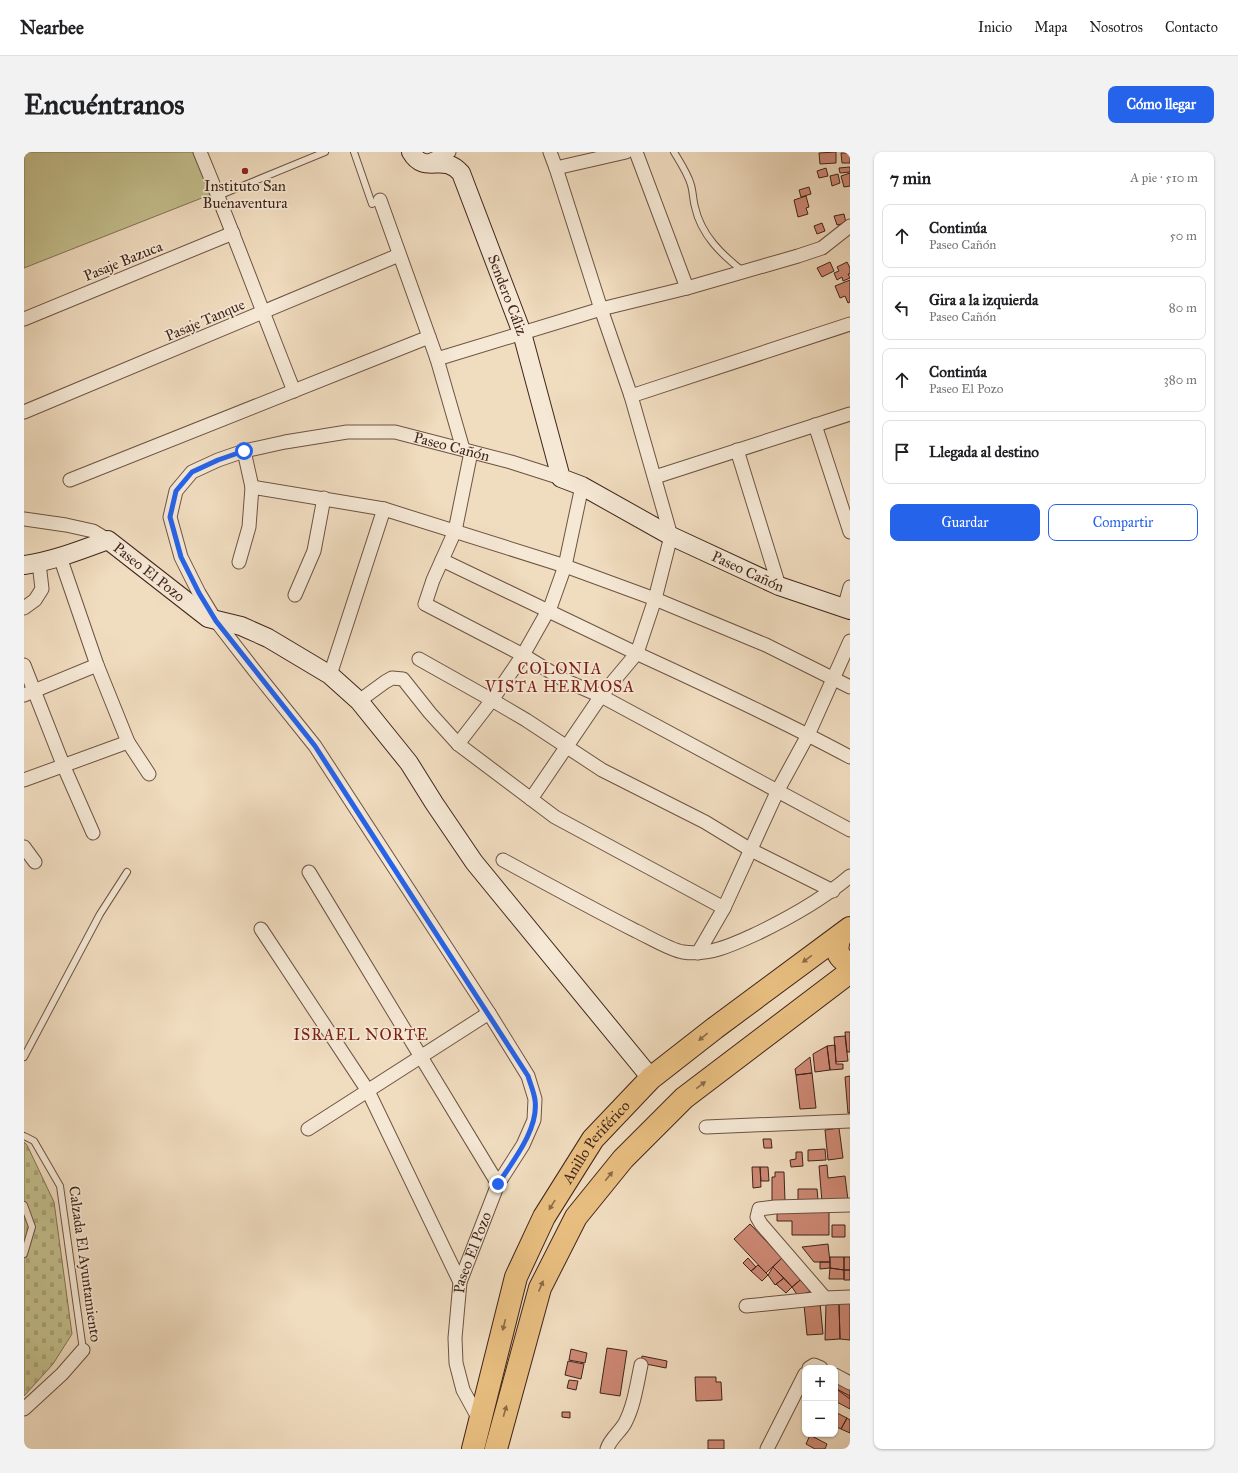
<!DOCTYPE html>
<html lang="es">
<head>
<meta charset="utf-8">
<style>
  :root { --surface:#fff; --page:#f2f2f2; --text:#202124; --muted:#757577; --line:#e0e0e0; --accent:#2563eb }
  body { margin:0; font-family:"IM FELL Great Primer",serif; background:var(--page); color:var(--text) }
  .controls { position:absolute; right:12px; bottom:12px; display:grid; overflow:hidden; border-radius:8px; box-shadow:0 1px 3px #0004 }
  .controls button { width:36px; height:36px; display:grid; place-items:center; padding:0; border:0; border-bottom:1px solid var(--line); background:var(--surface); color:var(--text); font:20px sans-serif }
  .stop { position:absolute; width:12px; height:12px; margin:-9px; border:3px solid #2563eb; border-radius:50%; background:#fff }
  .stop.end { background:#2563eb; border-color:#fff; box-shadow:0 1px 4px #0008 }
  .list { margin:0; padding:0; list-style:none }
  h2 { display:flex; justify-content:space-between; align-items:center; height:52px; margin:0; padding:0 16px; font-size:17px }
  h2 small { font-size:13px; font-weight:400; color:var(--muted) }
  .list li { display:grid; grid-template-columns:26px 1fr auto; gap:12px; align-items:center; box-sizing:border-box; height:64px; margin:0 8px 8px; padding:0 8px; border:1px solid var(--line); border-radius:8px }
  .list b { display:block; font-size:15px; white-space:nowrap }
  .list p { margin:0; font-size:13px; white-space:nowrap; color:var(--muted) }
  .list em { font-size:13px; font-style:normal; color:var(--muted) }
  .actions { display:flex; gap:8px; padding:12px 16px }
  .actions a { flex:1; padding:9px 0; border:1px solid var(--accent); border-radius:8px; text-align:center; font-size:14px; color:var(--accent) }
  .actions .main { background:var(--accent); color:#fff }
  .icon { flex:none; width:22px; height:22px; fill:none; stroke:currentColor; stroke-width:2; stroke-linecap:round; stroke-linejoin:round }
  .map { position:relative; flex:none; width:826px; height:1297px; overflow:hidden; border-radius:8px }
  header { display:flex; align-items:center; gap:24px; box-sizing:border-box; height:56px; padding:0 20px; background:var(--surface); border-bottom:1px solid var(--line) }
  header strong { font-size:19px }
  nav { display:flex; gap:22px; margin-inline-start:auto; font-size:14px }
  .intro { display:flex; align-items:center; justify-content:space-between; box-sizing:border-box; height:96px; padding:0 24px }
  h1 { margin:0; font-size:28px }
  .button { padding:10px 18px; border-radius:8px; background:var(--accent); color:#fff; font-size:14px; font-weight:700 }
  main { display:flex; gap:24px; padding:0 24px }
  aside { flex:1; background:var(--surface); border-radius:8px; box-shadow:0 1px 3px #0004 }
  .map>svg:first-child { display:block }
  .green { fill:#c2be8c; stroke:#827254 }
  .cemetery { fill:url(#cemetery-stones); stroke:#827254 }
  .building { fill:#cf8a76; stroke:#41251b }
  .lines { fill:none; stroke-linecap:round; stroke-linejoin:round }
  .lane-casing { stroke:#6d5344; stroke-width:8 }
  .street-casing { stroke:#6d5344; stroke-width:15 }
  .secondary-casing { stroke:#41251b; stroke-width:20 }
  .highway-casing { stroke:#41251b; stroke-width:24 }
  .lane { stroke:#f5e8d5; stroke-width:6 }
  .street { stroke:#f5e8d5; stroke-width:13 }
  .secondary { stroke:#f5e8d5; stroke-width:18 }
  .highway { stroke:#e8be80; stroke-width:22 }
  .oneway { fill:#8c6a48 }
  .route { stroke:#2563eb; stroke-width:5 }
  .poi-dot { fill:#8f2418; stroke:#f5e8d5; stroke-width:1.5 }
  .labels { text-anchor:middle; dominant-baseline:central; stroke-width:3.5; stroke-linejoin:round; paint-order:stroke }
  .poi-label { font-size:15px; fill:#41251b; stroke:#f5e8d5 }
  .street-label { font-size:15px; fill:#41251b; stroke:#f5e8d5 }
  .neighbourhood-label { font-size:16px; letter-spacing:1px; fill:#7a1f14; stroke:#f5e8d5 }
</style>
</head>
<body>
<header>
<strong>Nearbee</strong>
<nav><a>Inicio</a><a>Mapa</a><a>Nosotros</a><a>Contacto</a></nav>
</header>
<div class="intro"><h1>Encuéntranos</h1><a class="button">Cómo llegar</a></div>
<main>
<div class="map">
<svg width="826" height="1297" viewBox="0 0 826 1297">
  <defs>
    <pattern id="cemetery-stones" width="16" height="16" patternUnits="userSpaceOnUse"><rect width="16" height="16" fill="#c2be8c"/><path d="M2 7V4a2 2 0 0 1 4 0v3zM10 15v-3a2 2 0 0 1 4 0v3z" fill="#a8a378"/></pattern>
  </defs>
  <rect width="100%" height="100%" fill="#f0dcbf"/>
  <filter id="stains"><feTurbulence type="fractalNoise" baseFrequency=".005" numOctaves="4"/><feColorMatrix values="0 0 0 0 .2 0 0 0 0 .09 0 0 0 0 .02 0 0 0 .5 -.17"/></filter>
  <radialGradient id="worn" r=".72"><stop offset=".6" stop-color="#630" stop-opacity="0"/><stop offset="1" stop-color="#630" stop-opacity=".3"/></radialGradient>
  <path class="green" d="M0,0H170L188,42L0,116Z"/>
  <path class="cemetery" d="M0,990L3,993L30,1050L48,1182L29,1212L0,1244Z"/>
  <path class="building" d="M812,0V11L796,12L795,1Z
    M817,1H826V11H818Z
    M826,15V20L816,21L815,16Z
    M802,16L804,24L795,26L793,19Z
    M826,21V34L820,35L817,24Z
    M814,22L816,31L808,34L806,24Z
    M785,35L787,42L777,45L775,38Z
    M782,44L785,55L782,56L784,62L774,65L770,48Z
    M820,62L822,71L813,73L810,64Z
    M798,71L801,79L793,82L790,74Z
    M806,110L810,119L798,125L793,116Z
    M823,110L826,116V122H824L826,126L819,129L818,125L813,128L810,121L815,119L813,115Z
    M826,128V150L824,151L821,144L816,146L811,134Z
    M821,880H826V900H823Z
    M821,884L824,909L812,910L810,885Z
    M811,893L812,912H819V917L806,918L803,894Z
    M803,894L806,918L791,920L789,902Z
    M786,905L788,921L772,923L771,917Z
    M788,921L792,956L776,957L772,923Z
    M826,924V961H824L821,925Z
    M815,976L819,1006L804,1008L801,978Z
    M739,987H747L748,996H740Z
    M801,997L802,1008L784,1009V998Z
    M772,1000H778L779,1014L767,1015L766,1008L772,1007Z
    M803,1013L804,1026L821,1024L824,1048L798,1050L795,1014Z
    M728,1015H736L737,1035L729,1036Z
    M736,1015H744L745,1029H737Z
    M751,1020H760L761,1050H748V1025H751Z
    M774,1037H793L794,1048L774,1049Z
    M753,1058H805V1083H768V1069H753Z
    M726,1072L758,1106L742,1121L710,1087Z
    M808,1073H821V1085H808Z
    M804,1092L806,1110H790L778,1095Z
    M762,1102L781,1124L768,1135L749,1115Z
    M806,1105H820V1118L806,1116Z
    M820,1105H826V1118H820Z
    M724,1106L732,1115L727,1119L719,1111Z
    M796,1110H806V1116L796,1117Z
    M734,1113L744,1123L738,1129L727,1119Z
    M749,1115L760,1126L751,1133L744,1123Z
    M806,1116L820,1118V1127H805Z
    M820,1118H826V1128H820Z
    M781,1124L793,1137L774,1144L768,1135Z
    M760,1126L768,1135L762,1141L752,1132Z
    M826,1150V1188L816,1187L815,1151Z
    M796,1151L799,1182L783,1183L780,1153Z
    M802,1151H815L816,1187L801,1188Z
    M583,1196L603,1199L596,1244L576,1241Z
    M547,1197L563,1201L561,1211L545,1208Z
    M618,1204L643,1209L642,1216L617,1211Z
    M544,1209L560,1212L557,1227L541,1223Z
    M671,1225H692V1230H697L698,1248L672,1249Z
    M811,1225L826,1233V1247L811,1236Z
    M545,1228L554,1229L552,1238L543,1236Z
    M811,1236L826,1244V1257L811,1249Z
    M538,1260H546V1266L538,1265Z
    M811,1260L823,1266L817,1277L813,1275L811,1278Z
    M823,1266L826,1268V1281L817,1277Z
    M786,1283L803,1292L801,1297H791L782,1292Z
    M684,1288H700V1297H684Z"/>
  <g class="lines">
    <g class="lane-casing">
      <path id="lane" d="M330,0L348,52L356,48
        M650,0C656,10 664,22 667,33C669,40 669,48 671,55C677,83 698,103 720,120
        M194,44L301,0
        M0,905L76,762L103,720
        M0,984L10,989L36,1034L59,1198
        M0,1053L8,1075L0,1102"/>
    </g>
    <g class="street-casing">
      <g id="street">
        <path d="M176,0C209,79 238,159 270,239"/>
        <path d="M612,0L663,136"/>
        <path d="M403,10L425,0"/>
        <path d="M532,16L602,0"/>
        <path d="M356,48L413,207L439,297"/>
        <path d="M0,167L209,81"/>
        <path d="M413,207L577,157L663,136L774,104L798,96L826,74"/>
        <path d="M607,244L826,172"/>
        <path d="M0,260L375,103"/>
        <path d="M791,273L826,380"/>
        <path d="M713,298L755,434"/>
        <path d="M220,299L228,335"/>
        <path d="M447,300L431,379L409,428L401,452L499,503L540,528L577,544L826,678"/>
        <path d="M631,325L826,262"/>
        <path d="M46,328L405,185"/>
        <path d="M0,367L42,373L69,379L84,388"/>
        <path d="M36,405L73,513L104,590L125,622"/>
        <path d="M418,408C483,439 548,471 614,502C686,535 757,568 826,605"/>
        <path d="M215,410L225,375L228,335L360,357L541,414L631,447L742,493L826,535"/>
        <path d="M271,443L290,399L300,346"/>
        <path d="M0,456L11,448L18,437L15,411"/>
        <path d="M820,456L826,435"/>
        <path d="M395,507L468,548L502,568L578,618L681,670L727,698L809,739"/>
        <path d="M0,513L40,615L69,681"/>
        <path d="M306,523L360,357"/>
        <path d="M0,543L73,513"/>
        <path d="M335,549L361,530L368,526L379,527L406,561L434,592L531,665L700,756"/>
        <path d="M434,592L468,548L499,503L521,464L525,459L541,414L558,334"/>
        <path d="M0,628L104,590"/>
        <path d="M507,647L577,544L613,501L631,447L647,384L607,244L577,157L532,16L526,0"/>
        <path d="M0,695L11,710"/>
        <path d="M479,708C523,732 567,756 612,779C625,785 646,798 659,800C686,804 710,792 734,781C767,765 798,748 826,724"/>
        <path d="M285,720L474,1032"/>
        <path d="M237,777L344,939L436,1130"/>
        <path d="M674,801L700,756L754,638L784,583L826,489"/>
        <path d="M682,975L826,969"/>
        <path d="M284,977L465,861"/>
        <path d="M826,1053L751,1055L735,1057L733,1065L737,1072L801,1146L826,1145"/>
        <path d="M722,1154L801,1146"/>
        <path d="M785,1216L790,1213L797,1216"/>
        <path d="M811,1223L826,1231"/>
        <path d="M0,1257L38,1222L59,1198"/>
        <path id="s1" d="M456,1269L439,1238L432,1211L431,1186L436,1130L474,1032L499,993L510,968L511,947L504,924L465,861L291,594L230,518L192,469L175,441L157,405L146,365L152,339L168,320L194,308L220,299L261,290L323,280H371L487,310L537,326"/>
        <path d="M583,1297C586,1287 596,1280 601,1271C610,1254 613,1232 617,1213"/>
        <path d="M743,1297L781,1222"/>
      </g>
    </g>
    <g class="secondary-casing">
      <g id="secondary">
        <path id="s2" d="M387,0C401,24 419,0 437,21L498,181L537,326L558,334L647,384L755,434L826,458"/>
        <path id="s3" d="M0,413C29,409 57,398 84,388L184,466L217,474L244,486L306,523L335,549L385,611L410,651L450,710L627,926"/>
      </g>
    </g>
    <g class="highway-casing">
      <g id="highway">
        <path d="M817,783C811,796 812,805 826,812"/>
        <path id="s4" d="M449,1297L492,1125L520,1065L569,987L627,926L691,876L826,776"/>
        <path d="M472,1297L516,1136L552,1065L599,1007L660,946L826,820"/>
      </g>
    </g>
    <use href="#lane" class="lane"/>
    <use href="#street" class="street"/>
    <use href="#secondary" class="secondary"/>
    <use href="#highway" class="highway"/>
  </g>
  <defs><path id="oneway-solid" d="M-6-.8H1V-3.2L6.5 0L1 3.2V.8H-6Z"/></defs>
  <g class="oneway">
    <use href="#oneway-solid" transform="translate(783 807) rotate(144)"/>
    <use href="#oneway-solid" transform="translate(679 885) rotate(141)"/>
    <use href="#oneway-solid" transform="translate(677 933) rotate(-37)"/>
    <use href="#oneway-solid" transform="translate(585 1024) rotate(-51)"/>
    <use href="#oneway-solid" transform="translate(528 1053) rotate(122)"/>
    <use href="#oneway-solid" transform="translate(517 1134) rotate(-67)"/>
    <use href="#oneway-solid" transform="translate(480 1173) rotate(104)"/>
    <use href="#oneway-solid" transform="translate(481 1259) rotate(-74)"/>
  </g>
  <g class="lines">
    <path class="route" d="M220,299L194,308L168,320L152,339L146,365L157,405L175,441L192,469L291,594L504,924C506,931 510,940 511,948C515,977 489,1009 474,1032"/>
  </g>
  <circle class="poi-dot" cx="221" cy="19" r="4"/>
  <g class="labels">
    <g class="poi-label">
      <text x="221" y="34">Instituto San<tspan x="221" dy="17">Buenaventura</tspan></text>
    </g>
    <g class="street-label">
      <text transform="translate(99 109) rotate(-22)">Pasaje Bazuca</text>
      <text stroke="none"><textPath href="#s2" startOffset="188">Sendero Cáliz</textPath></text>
      <text transform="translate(181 168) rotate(-23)">Pasaje Tanque</text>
      <text stroke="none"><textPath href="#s1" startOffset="1354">Paseo Cañón</textPath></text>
      <text stroke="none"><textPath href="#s2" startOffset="588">Paseo Cañón</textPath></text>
      <text stroke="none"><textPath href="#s3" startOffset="140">Paseo El Pozo</textPath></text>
      <text stroke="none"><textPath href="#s4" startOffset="335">Anillo Periférico</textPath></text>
      <text stroke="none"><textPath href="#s1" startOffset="176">Paseo El Pozo</textPath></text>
      <text transform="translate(61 1112) rotate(82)">Calzada El Ayuntamiento</text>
    </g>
    <g class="neighbourhood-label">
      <text x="536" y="516">COLONIA<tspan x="536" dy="18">VISTA HERMOSA</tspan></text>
      <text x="337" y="882">ISRAEL NORTE</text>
    </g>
  </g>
  <rect width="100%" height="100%" filter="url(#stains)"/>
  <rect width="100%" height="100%" fill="url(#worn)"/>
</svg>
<div class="controls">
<button>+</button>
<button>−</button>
</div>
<div class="stop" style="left:220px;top:299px"></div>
<div class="stop end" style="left:474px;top:1032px"></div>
</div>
<aside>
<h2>7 min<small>A pie · 510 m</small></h2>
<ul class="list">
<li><svg class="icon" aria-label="ahead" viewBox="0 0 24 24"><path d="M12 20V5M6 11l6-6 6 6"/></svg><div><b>Continúa</b><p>Paseo Cañón</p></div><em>50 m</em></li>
<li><svg class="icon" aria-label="left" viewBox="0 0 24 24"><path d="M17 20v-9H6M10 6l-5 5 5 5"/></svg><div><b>Gira a la izquierda</b><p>Paseo Cañón</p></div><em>80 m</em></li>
<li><svg class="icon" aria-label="ahead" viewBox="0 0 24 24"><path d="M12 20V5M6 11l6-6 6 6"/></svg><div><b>Continúa</b><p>Paseo El Pozo</p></div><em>380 m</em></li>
<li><svg class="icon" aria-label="arrive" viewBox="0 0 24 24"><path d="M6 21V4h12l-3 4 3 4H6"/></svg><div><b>Llegada al destino</b></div></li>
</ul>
<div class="actions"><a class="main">Guardar</a><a>Compartir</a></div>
</aside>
</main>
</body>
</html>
